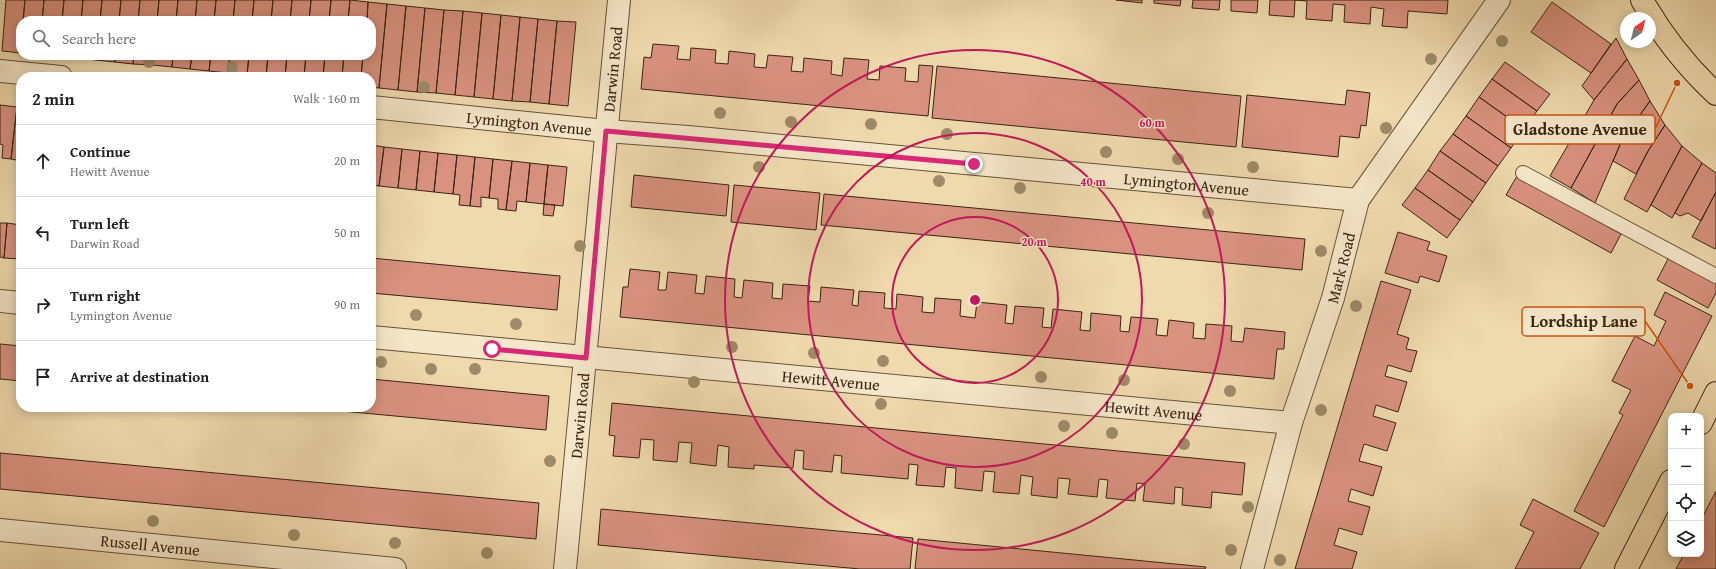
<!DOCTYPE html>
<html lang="en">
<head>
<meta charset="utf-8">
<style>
  :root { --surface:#fff; --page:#f2f2f2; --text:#222; --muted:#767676; --line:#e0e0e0 }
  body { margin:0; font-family:"Gentium Book Plus",serif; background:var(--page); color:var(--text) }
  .controls { position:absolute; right:12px; bottom:12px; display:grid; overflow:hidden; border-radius:8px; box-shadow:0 2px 10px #0003 }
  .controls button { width:36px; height:36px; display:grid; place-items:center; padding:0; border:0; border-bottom:1px solid var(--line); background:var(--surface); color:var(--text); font:20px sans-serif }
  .compass { position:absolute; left:1620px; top:12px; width:36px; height:36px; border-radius:50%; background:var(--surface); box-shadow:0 2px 10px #0003; rotate:35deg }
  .stop { position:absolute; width:12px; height:12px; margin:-9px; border:3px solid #db2777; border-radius:50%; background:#fff }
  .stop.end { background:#db2777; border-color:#fff; box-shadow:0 1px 4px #0008 }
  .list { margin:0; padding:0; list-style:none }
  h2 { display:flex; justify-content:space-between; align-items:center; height:52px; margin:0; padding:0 16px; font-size:17px }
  h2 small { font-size:13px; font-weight:400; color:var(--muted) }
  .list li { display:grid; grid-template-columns:26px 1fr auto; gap:12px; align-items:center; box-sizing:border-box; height:72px; padding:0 16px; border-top:1px solid var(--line) }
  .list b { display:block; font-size:15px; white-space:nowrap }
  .list p { margin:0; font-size:13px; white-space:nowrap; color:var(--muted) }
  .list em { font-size:13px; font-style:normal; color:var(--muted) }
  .icon { flex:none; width:22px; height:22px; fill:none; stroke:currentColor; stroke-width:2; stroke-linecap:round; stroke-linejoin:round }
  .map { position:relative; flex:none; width:1716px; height:569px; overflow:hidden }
  .search { position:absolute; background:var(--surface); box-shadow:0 2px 10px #0003; left:16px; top:16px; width:360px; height:44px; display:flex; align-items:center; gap:10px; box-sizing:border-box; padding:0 14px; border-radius:16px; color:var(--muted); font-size:15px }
  .panel { position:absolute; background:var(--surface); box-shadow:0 2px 10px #0003; left:16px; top:72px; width:360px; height:340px; border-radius:16px }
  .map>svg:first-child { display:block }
  .building { fill:#da9280; stroke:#3b2413 }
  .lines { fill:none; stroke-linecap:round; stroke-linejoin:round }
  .lane-casing { stroke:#68523a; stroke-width:16 }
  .street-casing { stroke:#68523a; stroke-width:24 }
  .primary-casing { stroke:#3b2413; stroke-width:24 }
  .lane { stroke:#f5e7ca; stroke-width:14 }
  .street { stroke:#f5e7ca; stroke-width:22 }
  .primary { stroke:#efdaae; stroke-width:22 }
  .tree { fill:#9d8b69 }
  .route { stroke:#db2777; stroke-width:5 }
  .ring { fill:none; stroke:#c2185b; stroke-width:2 }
  .labels { text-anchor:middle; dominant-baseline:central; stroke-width:3; stroke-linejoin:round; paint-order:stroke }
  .street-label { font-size:16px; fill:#3b2413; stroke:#f5e7ca }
  .centre { fill:#c2185b; stroke:#f5e7ca; stroke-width:2 }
  .ring-label { font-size:12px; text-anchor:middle; font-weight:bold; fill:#c2185b; stroke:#f5e7ca; stroke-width:3; stroke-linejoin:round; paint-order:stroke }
  .leader { fill:none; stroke:#ce510d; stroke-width:1.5 }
  .callout-dot { fill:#ce510d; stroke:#f5e7ca; stroke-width:1.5 }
  .callout { fill:#f5e7ca; stroke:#ce510d; stroke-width:1.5 }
  .callout-label { font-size:17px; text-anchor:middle; font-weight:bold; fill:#3b2413 }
</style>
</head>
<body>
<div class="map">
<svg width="1716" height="569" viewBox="0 0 1716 569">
  <rect width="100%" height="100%" fill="#efdaae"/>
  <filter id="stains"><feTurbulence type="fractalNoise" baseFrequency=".005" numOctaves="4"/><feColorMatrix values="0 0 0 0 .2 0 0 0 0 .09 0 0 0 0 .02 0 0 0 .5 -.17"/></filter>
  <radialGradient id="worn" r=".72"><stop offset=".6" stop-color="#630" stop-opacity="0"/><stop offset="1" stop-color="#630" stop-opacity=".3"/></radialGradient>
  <path class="building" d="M6,0H25L23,21H21V53L2,51Z
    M25,0H44L42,21H23Z
    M44,0H64L62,21H42Z
    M64,0H83L81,21H62Z
    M83,0H102L100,21H81Z
    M102,0H121L119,21H100Z
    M121,0H140L138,21H119Z
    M140,0H159L157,21H138Z
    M159,0H178L176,21H157Z
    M178,0H197L195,21H176Z
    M197,0H216L214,21H195Z
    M216,0H235L233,21H214Z
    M235,0H254L252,21H233Z
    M254,0H273L271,21H252Z
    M273,0H292L290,21H271Z
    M292,0H311L309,21H290Z
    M311,0H331L329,21H309Z
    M331,0H350L348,21H329Z
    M350,0L368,2L367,21H348Z
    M1116,0H1142V3Z
    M1154,0H1181L1180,6L1154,3Z
    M1193,0H1220L1219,10L1192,8Z
    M1231,0H1258L1257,13L1231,11Z
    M1270,0H1448L1447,14L1408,11L1407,28L1382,26L1384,9L1371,7L1370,24L1344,22L1345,5L1333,4L1332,21L1306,19L1307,1L1295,0L1294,17L1269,15Z
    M368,2L387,4L379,88L371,87V77H361L363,55H371V21H367Z
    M1552,2L1611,44L1591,73L1531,32Z
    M387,4L406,6L398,90L379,88Z
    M406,6L425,8L417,92L398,90Z
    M425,8L444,10L436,93L417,92Z
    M444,10L463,11L455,95L436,93Z
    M463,11L482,13L474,97L455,95Z
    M482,13L501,15L493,99L474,97Z
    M501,15L520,17L512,101L493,99Z
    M520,17L538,19L530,102L512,101Z
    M538,19L557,21L549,104L530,102Z
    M557,21L576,22L568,106L549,104Z
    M1616,38L1627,59L1594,100L1582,86Z
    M653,44L679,46L677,59L690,60L691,48L716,50L715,63L728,64L729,51L755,54L754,67L766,68L768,55L793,57L791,71L803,72L804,58L832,61L831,74L842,76L844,58L869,60L867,79L879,80L880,66L906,68L905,81L918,82L919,65L933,66L928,116L641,89L644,57L651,58Z
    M58,55H77V58L58,56Z
    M77,55H96V60L77,58Z
    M96,55H115V62L96,60Z
    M115,55H134L133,64L115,62Z
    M134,55H154L153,65L133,64Z
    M154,55H173L172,67L153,65Z
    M173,55H192L190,69L172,67Z
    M192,55H211L209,71L190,69Z
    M211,55H230L228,73L209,71Z
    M230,55H249L247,75L228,73Z
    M249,55H268L266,77L247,75Z
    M268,55H287L285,77H266Z
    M287,55H306L304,77H285Z
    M306,55H325L323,77H304Z
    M325,55H344L342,77H323Z
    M344,55H363L361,77H342Z
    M1627,59L1639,80L1617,104L1571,188L1550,176L1594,100Z
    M1505,62L1550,94L1537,111L1492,79Z
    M937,66L1241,96L1236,147L932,118Z
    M1492,79L1537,111L1524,129L1479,97Z
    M1639,80L1650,101L1622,140L1595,203L1571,188L1617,104Z
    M1347,90L1370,93L1366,126L1361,125L1359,138L1340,136L1338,157L1242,147L1247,95L1345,105Z
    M1479,97L1524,129L1511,148L1466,116Z
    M1650,101L1665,125L1648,151L1636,174L1613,161L1622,140Z
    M0,105L17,107L11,159L2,158L3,145L0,144Z
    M17,107H21V161L11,159Z
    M1466,116L1511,148L1498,166L1453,134Z
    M1665,125L1682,146L1647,212L1624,199L1648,151Z
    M1453,134L1498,166L1486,183L1440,151Z
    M371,145L384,147L379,186L371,185Z
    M1682,146L1702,163L1672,218L1651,205Z
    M384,147L402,149L398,188L379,186Z
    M402,149L420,151L416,190L398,188Z
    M420,151L438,153L434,192L416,190Z
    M1440,151L1486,183L1473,202L1428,170Z
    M438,153L457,155L453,194L434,192Z
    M457,155L475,157L470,206L459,205L460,195L453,194Z
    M475,157L493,159L489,198L481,197V207L470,206Z
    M493,159L512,161L506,210L498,209V199L489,198Z
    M512,161L530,163L526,202L517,201L516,211L506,210Z
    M530,163L548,165L544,204L526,202Z
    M1702,163L1716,173V192L1701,221L1688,213L1680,216L1675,213Z
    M548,165L567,167L563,206L544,204Z
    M1428,170L1473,202L1460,220L1415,188Z
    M634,175L729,185L726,216L631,207Z
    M1517,176L1621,234L1611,253L1506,195Z
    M734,185L820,193L816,230L731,222Z
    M1415,188L1460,220L1447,238L1402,205Z
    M1716,192V246L1715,249L1692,237Z
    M824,194L1305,239L1302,270L821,225Z
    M544,204L555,205L553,216L543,215Z
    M0,223H7L4,258L0,257Z
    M7,223L21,225V259L4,258Z
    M1398,232L1430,242L1427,250L1447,256L1439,282L1420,276L1418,283L1385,273Z
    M1669,257L1716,283V293L1708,308L1657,280Z
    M371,258L560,276L557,310L371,293Z
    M630,269L660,272L658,290H666L668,272L697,275L695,293L704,294L706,276L735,279L734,297L742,298L744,280L773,283L772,298L782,299L783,284L810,286L808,301L820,302L821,287L854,290L852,305L858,306L859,291L885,293L884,308L896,309L897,294L923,297L922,312L934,313L935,298L961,300L960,316L975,318L977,302L1007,305L1005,323L1013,324L1015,306L1044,308L1042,327L1051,328L1053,309L1082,312L1080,330L1090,331L1091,313L1121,316L1120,331L1129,332L1131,317L1158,319L1156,335L1167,336L1169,320L1194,323L1193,338L1205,339L1206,324L1232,326L1231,341L1243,342L1245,328L1285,332L1284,349H1277L1274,379L620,317L623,287H628Z
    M1381,281L1411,290L1397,334L1409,338L1406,349L1417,351L1411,372L1388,365L1385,376L1407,382L1398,412L1376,405L1373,416L1396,423L1387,451L1364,444L1359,461L1382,467L1373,496L1351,489L1348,501L1370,507L1362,535L1339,528L1334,545L1357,552L1352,569H1295Z
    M1665,292L1712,316L1604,527L1574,511L1623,415L1619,413L1631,390L1612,381L1635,336L1654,346L1666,321L1654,315Z
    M0,344L21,346V381L0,379Z
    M371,379L549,396L546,430L298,407H371Z
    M612,403L1245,463L1242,495L1212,492L1211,508L1182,505L1183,488L1175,487L1174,504L1143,501L1145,484L1137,483L1135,501L1106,498L1108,480L1099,479L1097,497L1068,494L1070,479L1058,478L1057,498L1031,495L1033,477L1021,475L1019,494L993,492L995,472L984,471L982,491L955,488L956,468L946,467L944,487L916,485L918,465L909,464L908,479L841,473L842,456L834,455L832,472L803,469L804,451L795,450L793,468L754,465V469L728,467L729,447L718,445L716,466L690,463L692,443L679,442L677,462L653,460L654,440L641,439L639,458L613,456L615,436L609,435Z
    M0,453L539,503L536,539L0,489Z
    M1716,491V569H1676L1684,554H1701V520Z
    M1533,499L1599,533L1580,569H1515L1534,532L1520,525Z
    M601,509L913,538L910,569H860L598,545Z
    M918,539L1206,567L1205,569H915Z"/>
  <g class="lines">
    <g class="lane-casing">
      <path id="lane" d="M1523,173L1716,276"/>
    </g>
    <g class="street-casing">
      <g id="street">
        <path d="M0,71L61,77"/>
        <path id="s1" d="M371,107L606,131L688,137L1358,200"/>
        <path d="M0,301L21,303"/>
        <path id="s2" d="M371,337L1291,423"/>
        <path id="s3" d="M0,530L395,569"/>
        <path id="s4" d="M565,569L619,0"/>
        <path id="s5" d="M1252,569L1291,423L1333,298L1358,200L1499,0"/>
      </g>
    </g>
    <g class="primary-casing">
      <path id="primary" d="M1642,0C1663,37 1685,65 1716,94
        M1701,423L1716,393
        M1626,569L1671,481"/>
    </g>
    <use href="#lane" class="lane"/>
    <use href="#street" class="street"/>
    <use href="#primary" class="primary"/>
  </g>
  <g class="tree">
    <circle cx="1502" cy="41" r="6"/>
    <circle cx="1431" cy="59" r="6"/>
    <circle cx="149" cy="62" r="6"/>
    <circle cx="232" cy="67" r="6"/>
    <circle cx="424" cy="87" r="6"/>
    <circle cx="720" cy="113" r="6"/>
    <circle cx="791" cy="122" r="6"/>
    <circle cx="871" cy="124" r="6"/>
    <circle cx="1386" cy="128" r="6"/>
    <circle cx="947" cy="134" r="6"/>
    <circle cx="1106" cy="152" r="6"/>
    <circle cx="1178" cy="159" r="6"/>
    <circle cx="759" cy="167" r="6"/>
    <circle cx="1253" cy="167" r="6"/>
    <circle cx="939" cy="181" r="6"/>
    <circle cx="1020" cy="188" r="6"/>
    <circle cx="1208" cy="213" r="6"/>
    <circle cx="580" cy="246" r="6"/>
    <circle cx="1321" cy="251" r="6"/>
    <circle cx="1356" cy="306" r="6"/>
    <circle cx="416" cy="315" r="6"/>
    <circle cx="516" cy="324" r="6"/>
    <circle cx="732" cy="347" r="6"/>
    <circle cx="814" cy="353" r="6"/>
    <circle cx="883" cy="361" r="6"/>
    <circle cx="381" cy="362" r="6"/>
    <circle cx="431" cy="369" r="6"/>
    <circle cx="475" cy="369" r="6"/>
    <circle cx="1041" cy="377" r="6"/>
    <circle cx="1124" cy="380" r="6"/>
    <circle cx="694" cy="382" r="6"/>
    <circle cx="1230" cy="391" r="6"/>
    <circle cx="881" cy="404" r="6"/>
    <circle cx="1321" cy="410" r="6"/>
    <circle cx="1064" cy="426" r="6"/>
    <circle cx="1112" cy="433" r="6"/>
    <circle cx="1184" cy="444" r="6"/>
    <circle cx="550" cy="461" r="6"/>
    <circle cx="1248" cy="507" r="6"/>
    <circle cx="153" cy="521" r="6"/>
    <circle cx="294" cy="535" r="6"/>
    <circle cx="395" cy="543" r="6"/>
    <circle cx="1231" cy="550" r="6"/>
    <circle cx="487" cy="553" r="6"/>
    <circle cx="1280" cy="560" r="6"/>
  </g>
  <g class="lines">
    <path class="route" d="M492,349L586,358L606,131L974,164"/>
  </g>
  <g class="ring">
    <circle cx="975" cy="300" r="83"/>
    <circle cx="975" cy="300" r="167"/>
    <circle cx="975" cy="300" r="250"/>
  </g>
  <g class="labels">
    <g class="street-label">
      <text stroke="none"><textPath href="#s4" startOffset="502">Darwin Road</textPath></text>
      <text stroke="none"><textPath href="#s1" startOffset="159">Lymington Avenue</textPath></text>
      <text stroke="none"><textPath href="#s1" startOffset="819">Lymington Avenue</textPath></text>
      <text stroke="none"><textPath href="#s5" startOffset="314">Mark Road</textPath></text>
      <text stroke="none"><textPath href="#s2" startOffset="462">Hewitt Avenue</textPath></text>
      <text stroke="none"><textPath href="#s2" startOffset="786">Hewitt Avenue</textPath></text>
      <text stroke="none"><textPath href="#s4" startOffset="154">Darwin Road</textPath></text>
      <text stroke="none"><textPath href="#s3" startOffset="151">Russell Avenue</textPath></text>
    </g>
  </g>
  <circle cx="975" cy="300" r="6" class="centre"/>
  <g class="ring-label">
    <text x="1152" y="127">60 m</text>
    <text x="1093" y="186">40 m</text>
    <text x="1034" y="246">20 m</text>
  </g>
  <path class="leader" d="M1677 83L1655 129M1690 386L1645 321"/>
  <g class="callout-dot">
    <circle cx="1677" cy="83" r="4"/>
    <circle cx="1690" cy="386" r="4"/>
  </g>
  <g class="callout">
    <rect x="1505" y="115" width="150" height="29" rx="4"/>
    <rect x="1522" y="307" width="123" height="29" rx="4"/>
  </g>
  <g class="callout-label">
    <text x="1580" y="135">Gladstone Avenue</text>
    <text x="1584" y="327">Lordship Lane</text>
  </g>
  <rect width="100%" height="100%" filter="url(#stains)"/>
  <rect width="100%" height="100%" fill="url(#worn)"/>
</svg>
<div class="controls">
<button>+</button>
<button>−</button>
<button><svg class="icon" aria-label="locate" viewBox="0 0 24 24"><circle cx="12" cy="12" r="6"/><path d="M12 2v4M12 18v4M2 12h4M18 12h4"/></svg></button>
<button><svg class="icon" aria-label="layers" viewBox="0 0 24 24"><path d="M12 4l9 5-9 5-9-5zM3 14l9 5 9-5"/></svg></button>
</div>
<svg class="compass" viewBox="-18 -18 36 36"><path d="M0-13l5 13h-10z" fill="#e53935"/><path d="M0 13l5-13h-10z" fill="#767676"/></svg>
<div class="stop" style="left:492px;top:349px"></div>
<div class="stop end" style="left:974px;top:164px"></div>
<div class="search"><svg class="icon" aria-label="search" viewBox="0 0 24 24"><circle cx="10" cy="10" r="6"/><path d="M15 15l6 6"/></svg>Search here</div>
<section class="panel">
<h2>2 min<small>Walk · 160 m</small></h2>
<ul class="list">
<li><svg class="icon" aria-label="ahead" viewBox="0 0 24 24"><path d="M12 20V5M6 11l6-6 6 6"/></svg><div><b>Continue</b><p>Hewitt Avenue</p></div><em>20 m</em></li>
<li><svg class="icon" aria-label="left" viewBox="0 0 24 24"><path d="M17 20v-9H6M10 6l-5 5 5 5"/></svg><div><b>Turn left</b><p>Darwin Road</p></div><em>50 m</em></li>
<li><svg class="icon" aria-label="right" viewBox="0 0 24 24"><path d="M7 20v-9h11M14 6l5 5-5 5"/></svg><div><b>Turn right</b><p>Lymington Avenue</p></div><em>90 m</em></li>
<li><svg class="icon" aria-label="arrive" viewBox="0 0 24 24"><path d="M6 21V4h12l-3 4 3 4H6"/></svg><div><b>Arrive at destination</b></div></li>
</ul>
</section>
</div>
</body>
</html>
